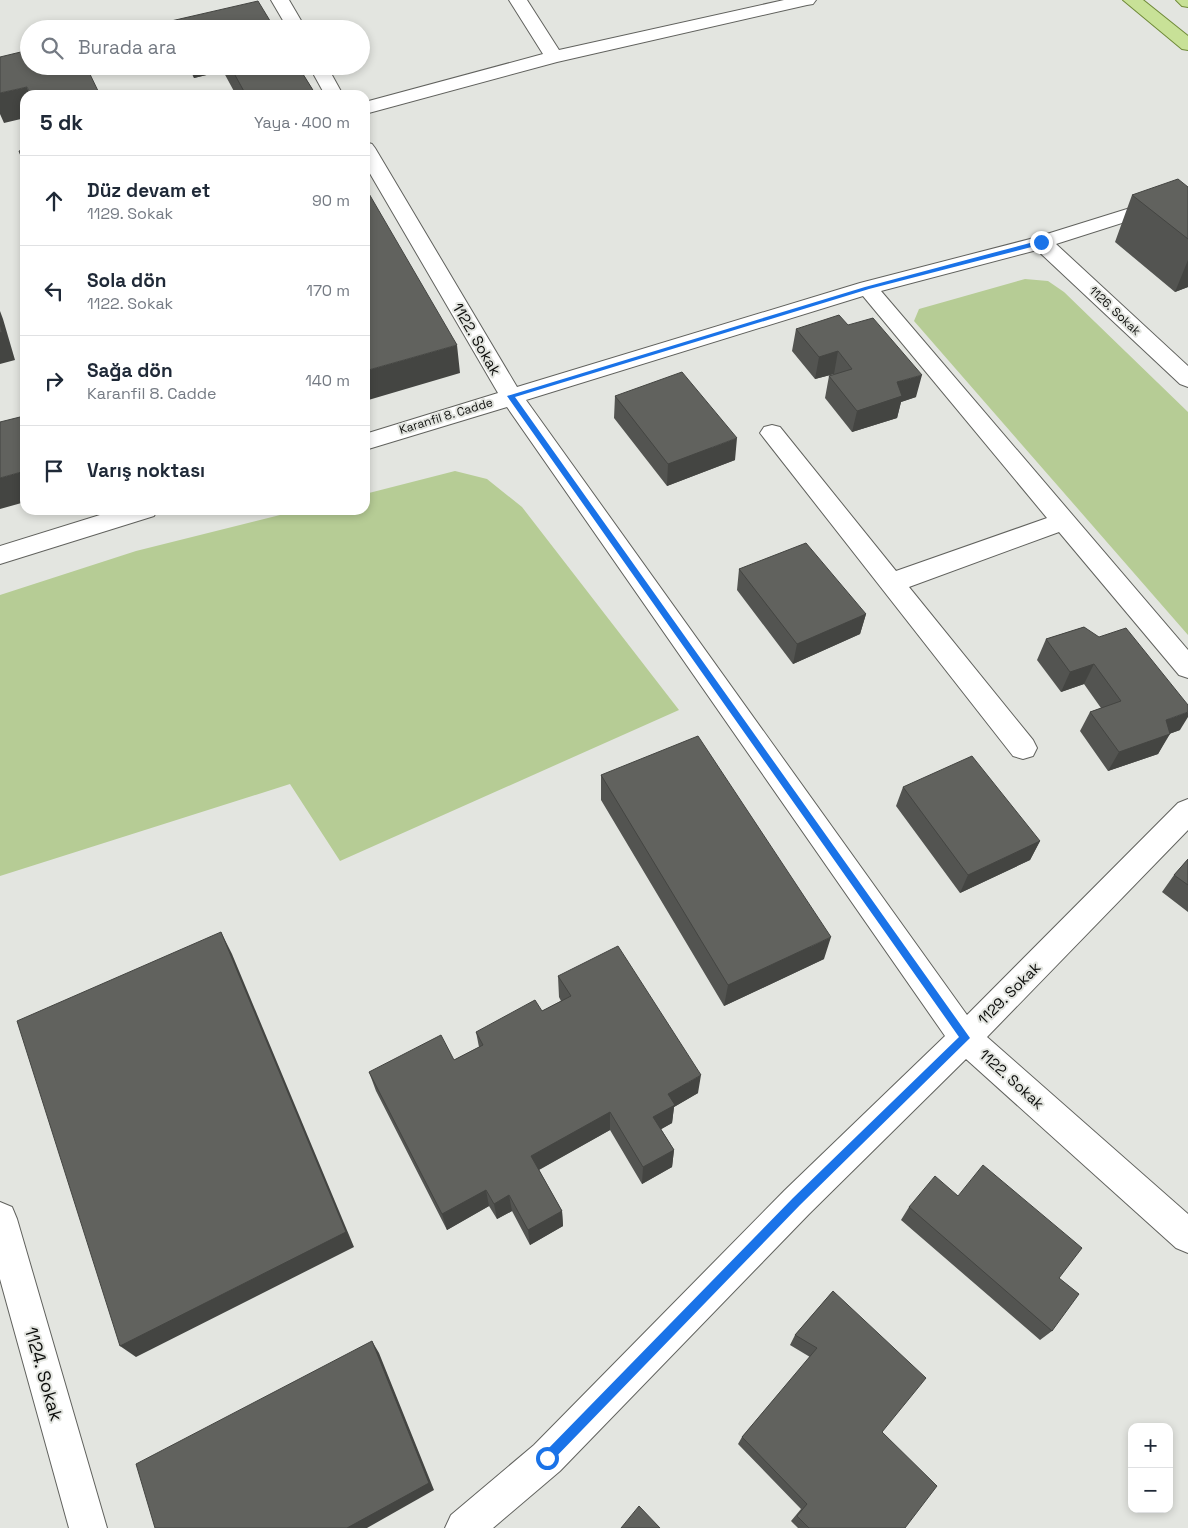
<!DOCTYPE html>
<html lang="tr">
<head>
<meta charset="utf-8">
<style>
  :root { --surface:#fff; --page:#f2f2f3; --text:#1f2937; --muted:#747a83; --line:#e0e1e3 }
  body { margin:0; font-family:"Space Grotesk",sans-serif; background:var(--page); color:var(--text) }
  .controls { position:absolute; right:15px; bottom:15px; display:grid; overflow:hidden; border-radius:10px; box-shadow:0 2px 8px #0003 }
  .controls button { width:45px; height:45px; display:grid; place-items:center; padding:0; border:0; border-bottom:1px solid var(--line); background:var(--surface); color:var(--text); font:25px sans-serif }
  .stop { position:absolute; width:15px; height:15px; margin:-11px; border:4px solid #1a73e8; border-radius:50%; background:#fff }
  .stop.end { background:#1a73e8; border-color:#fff; box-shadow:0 1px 5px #0008 }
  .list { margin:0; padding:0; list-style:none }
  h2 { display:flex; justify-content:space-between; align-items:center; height:65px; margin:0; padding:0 20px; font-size:21px }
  h2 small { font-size:16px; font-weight:400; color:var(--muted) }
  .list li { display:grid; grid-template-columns:32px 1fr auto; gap:15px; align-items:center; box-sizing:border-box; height:90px; padding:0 20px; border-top:1px solid var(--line) }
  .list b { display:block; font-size:19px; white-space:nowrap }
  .list p { margin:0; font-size:16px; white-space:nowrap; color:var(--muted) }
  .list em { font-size:16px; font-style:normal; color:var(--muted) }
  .icon { flex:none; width:28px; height:28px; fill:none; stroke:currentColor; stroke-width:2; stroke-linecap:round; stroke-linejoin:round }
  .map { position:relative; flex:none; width:1188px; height:1528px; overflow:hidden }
  .search { position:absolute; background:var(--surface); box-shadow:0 2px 8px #0003; left:20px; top:20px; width:350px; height:55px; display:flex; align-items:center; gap:12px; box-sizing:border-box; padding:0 18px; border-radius:28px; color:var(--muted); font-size:19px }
  .panel { position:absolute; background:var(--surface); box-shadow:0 2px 8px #0003; left:20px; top:90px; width:350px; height:425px; border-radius:15px }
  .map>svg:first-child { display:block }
  .green { fill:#b6cc95 }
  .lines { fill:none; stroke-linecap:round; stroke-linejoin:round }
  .minor-casing { stroke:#61625e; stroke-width:2 }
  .major-casing { stroke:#6f8a38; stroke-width:2 }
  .minor { fill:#fff; fill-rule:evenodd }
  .major { fill:#c8e197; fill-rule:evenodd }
  .wall { fill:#535451 }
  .shaded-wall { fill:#444542 }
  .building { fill:#61625e; stroke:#444542 }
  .route { fill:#1a73e8 }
  .labels { text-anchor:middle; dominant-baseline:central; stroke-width:4; stroke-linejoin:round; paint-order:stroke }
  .far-street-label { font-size:12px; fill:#0c0d0b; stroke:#e3e5e0 }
  .street-label { font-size:15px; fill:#0c0d0b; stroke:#e3e5e0 }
  .near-street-label { font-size:18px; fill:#0c0d0b; stroke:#e3e5e0 }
</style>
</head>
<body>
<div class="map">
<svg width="1188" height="1528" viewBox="0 0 1188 1528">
  <rect width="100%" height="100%" fill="#e3e5e0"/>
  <path class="green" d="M1025,279L1048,281L1064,292L1188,412V635L914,321L919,309Z
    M455,471L487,479L522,507L679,710L340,861L290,784L0,876V595L136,551L300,510H365V494Z"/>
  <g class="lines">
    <g class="minor-casing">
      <path id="minor" d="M271,0H289L306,29H288Z
        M509,0H527L559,50L784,0H816L813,4L807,5L557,62L365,114V102L543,54Z
        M309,66H327L343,95H325Z
        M365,142L372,144L375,148L517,387L860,283L1034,238L1188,190V202L1056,244L1188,366V387L1180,384L1037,250L881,291L1188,650V678L1179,675L1059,532L909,587L1033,740L1037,748L1033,756L1023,759L1013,756L760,433L764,427L772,425L780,427L896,571L1047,518L863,296L526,400L967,1015L1178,803L1188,799V830L987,1037L1188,1214V1253L1176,1248L966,1059L809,1214L560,1471L493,1528H445L451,1515L534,1445L785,1190L945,1036L507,407L365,450V434L498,393L365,165Z
        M116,510H157L154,516L0,564V546Z
        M0,1202L12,1207L17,1219L107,1528H69L0,1279Z"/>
    </g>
    <g class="major-casing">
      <path id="major" d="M1123,0H1143L1188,36V50L1182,49Z
        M1176,0H1188V7L1182,6Z"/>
    </g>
    <use href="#minor" class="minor"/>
    <use href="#major" class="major"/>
  </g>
  <path class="wall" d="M188,66H298L316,95H236L223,71L194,78Z
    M1188,187V287L1175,292L1115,242L1132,195Z
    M848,325L916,397L901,402L897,418L852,432L825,398L829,376L835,374H834L815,379L792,351L796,329Z
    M615,396L735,460L667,486L614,418Z
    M739,569L866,614L860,634L793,664L737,590Z
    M1084,627L1180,730L1169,734L1158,754L1108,771L1080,731L1090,712L1101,708L1084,684L1061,692L1037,660L1046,639Z
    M601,775L824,959L724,1006L601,800Z
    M903,787L1040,841L1030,860L960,893L896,806Z
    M1188,859V912L1162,892L1174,875Z
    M558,976L698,1093L674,1107L672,1123L661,1129L674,1150L672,1167L642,1184L610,1130L539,1170L562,1211L563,1226L530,1245L512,1211L497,1219L489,1206L447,1230L376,1091L369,1072L454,1060L479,1047L476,1032L542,1011L561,1001L559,997Z
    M958,1196L1059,1278L1052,1331L1040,1340L901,1220L909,1207Z
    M833,1291L882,1432L905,1528H798L791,1521L801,1509L738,1444L742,1437L810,1357L790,1345L795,1335Z"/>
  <path class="shaded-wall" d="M191,66H222L223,71L194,78Z
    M27,87L30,95H25V118L4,123L0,114V93Z
    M1188,260V287L1175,292Z
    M0,311L3,319L15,360L0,364Z
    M457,345L460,373L365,401V371Z
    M838,351L834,374L815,379L819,357Z
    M922,375L916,397L901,402L897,418L852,432L857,411L897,382Z
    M737,438L735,460L667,486L668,464Z
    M25,471V502L0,509V478Z
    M866,614L860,634L793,664L797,644Z
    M1094,664L1084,684L1061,692L1070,672Z
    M1188,712V717L1180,730L1155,739L1166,720Z
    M1170,734L1158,754L1108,771L1119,752Z
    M1040,841L1030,860L960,893L968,875Z
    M221,932L232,954L354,1247L136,1357L120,1346Z
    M831,937L824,959L724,1006L728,985Z
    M701,1075L698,1093L674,1107L672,1123L651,1135L653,1117L668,1094Z
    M610,1112V1130L533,1173L531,1156Z
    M674,1150L672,1167L642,1184L643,1167Z
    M486,1190L489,1206L447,1230L442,1214Z
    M509,1195L512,1211L497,1219L494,1204Z
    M562,1211L563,1226L530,1245L528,1230Z
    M372,1341L379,1353L434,1490L367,1528H347Z"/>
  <path class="building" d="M258,1L275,29H176L171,21Z
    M29,50V66H86L100,95H31L27,87L0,93V57Z
    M230,66H298L316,95H246Z
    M25,149V166L19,151Z
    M1178,179L1188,187V239L1132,195Z
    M365,192H368L457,345L365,371Z
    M839,315L848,325L873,318L922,375L897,382L902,396L857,411L829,376L852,369L838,351L819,357L796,329Z
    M0,323L2,332L0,333Z
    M682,372L737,438L668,464L615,396Z
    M24,416L25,421V471L0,478V422Z
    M806,543L866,614L797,644L739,569Z
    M1084,627L1099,637L1126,628L1188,705V712L1166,720L1170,734L1119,752L1090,712L1121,701L1094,664L1070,672L1046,639Z
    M698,736L831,937L728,985L601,775Z
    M972,756L1040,841L968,875L903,787Z
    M1188,859V885L1174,875Z
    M221,932L346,1232L120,1346L17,1021Z
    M618,946L701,1075L668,1094L675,1105L653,1117L674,1150L643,1167L610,1112L531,1156L562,1211L528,1230L509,1195L494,1204L486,1190L442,1214L369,1072L441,1035L454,1060L483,1045L476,1032L535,1000L542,1011L571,996L558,976Z
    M983,1165L1082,1248L1059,1278L1079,1294L1052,1331L909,1207L935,1176L958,1196Z
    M833,1291L926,1378L882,1432L937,1486L905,1528H809L797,1516L807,1504L742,1437L817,1348L795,1335Z
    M372,1341L429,1483L347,1528H155L136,1464Z
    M639,1506L660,1528H621Z"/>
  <path class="route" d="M1041,240L1043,244L869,289L515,397L970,1038L800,1205L551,1462L547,1463L543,1462L541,1458L543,1454L793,1198L959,1037L507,396L865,287Z"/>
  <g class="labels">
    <g class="far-street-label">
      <text transform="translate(1115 311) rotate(43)">1126. Sokak</text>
      <text transform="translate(446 416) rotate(-17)">Karanfil 8. Cadde</text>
    </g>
    <g class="street-label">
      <text transform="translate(477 339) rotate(60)">1122. Sokak</text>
      <text transform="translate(1009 993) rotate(-45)">1129. Sokak</text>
      <text transform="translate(1012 1079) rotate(42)">1122. Sokak</text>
    </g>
    <g class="near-street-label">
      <text transform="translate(44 1374) rotate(74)">1124. Sokak</text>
    </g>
  </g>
</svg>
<div class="controls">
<button>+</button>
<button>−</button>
</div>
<div class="stop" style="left:547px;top:1458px"></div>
<div class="stop end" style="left:1041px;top:242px"></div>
<div class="search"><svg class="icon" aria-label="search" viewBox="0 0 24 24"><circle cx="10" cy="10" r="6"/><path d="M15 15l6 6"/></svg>Burada ara</div>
<section class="panel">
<h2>5 dk<small>Yaya · 400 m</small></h2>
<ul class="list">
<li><svg class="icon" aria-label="ahead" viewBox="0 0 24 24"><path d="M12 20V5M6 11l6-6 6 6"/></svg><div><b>Düz devam et</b><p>1129. Sokak</p></div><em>90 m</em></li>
<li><svg class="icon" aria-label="left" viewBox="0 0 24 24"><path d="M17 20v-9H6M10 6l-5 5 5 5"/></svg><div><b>Sola dön</b><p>1122. Sokak</p></div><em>170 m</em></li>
<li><svg class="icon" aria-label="right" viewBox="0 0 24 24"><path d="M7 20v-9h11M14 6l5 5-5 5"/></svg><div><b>Sağa dön</b><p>Karanfil 8. Cadde</p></div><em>140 m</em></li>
<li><svg class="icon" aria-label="arrive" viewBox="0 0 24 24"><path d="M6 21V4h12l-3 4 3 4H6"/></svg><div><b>Varış noktası</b></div></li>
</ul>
</section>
</div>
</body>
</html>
